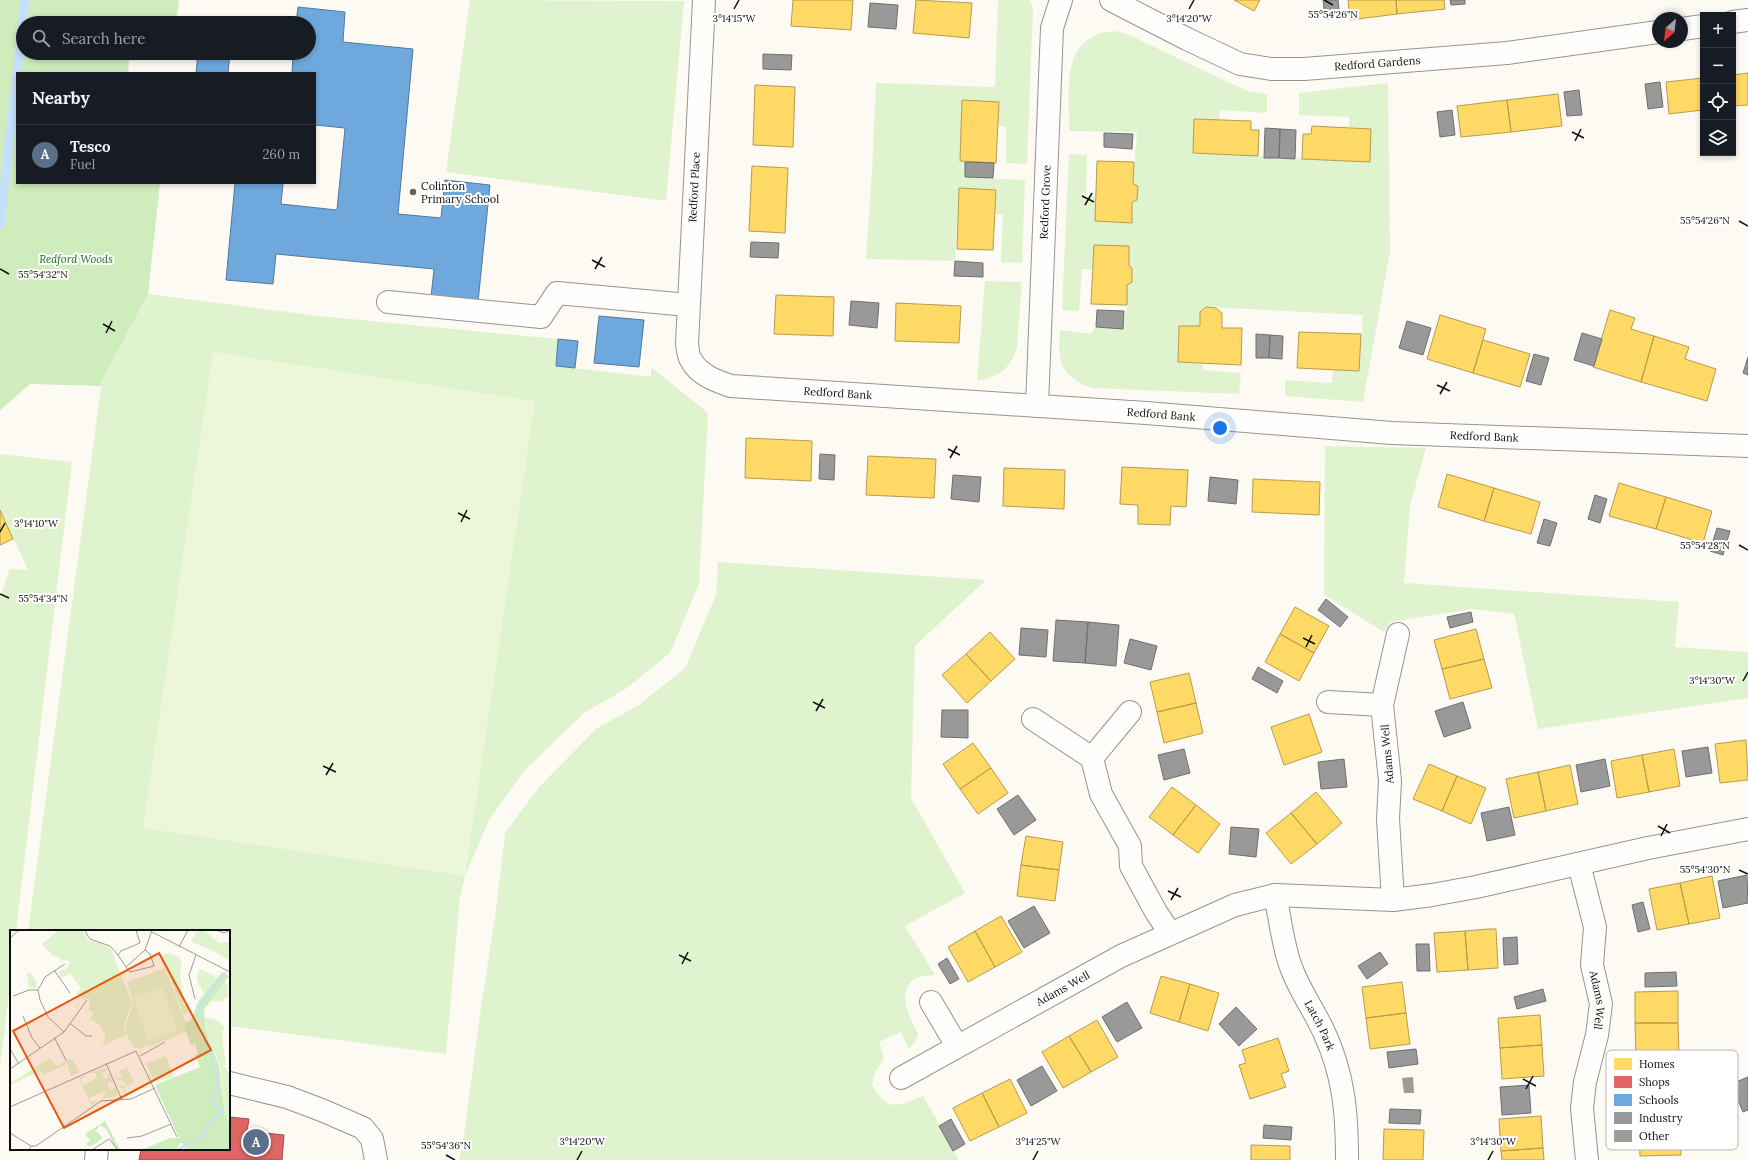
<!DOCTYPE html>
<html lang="en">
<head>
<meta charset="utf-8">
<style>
  :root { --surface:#171b24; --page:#242831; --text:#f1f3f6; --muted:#9ea1a6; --line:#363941; --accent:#ea580c }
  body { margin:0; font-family:Lora,serif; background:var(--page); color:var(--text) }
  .controls { position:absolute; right:12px; top:12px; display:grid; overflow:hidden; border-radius:0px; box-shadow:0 2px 6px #0003 }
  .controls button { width:36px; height:36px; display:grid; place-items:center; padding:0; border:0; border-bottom:1px solid var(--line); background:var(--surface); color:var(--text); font:20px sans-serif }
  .compass { position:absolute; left:1652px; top:12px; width:36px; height:36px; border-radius:50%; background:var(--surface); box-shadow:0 2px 6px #0003; rotate:208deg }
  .you { position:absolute; left:1220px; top:428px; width:14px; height:14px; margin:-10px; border:3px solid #fff; border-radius:50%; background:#1a73e8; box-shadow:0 0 0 6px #1a73e833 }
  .badge { display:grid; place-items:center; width:26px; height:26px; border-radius:50%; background:var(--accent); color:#fff; font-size:13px; font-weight:700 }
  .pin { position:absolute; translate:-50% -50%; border:2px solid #fff; box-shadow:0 1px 4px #0006 }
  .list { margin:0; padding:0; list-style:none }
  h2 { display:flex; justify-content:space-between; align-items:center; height:52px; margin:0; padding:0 16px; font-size:17px }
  h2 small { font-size:13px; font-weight:400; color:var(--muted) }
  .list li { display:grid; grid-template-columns:26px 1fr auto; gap:12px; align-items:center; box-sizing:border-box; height:60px; padding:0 16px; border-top:1px solid var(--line) }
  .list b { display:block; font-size:15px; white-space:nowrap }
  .list p { margin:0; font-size:13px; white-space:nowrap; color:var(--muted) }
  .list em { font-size:13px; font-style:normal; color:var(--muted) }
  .icon { flex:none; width:22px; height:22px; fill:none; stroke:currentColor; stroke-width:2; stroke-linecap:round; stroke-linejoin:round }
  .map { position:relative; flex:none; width:1748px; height:1160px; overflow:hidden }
  .search { position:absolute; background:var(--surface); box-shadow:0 2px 6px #0003; left:16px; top:16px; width:300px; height:44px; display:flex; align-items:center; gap:10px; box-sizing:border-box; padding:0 14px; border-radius:22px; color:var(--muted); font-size:15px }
  .panel { position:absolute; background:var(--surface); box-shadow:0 2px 6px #0003; left:16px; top:72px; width:300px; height:112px; border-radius:0px }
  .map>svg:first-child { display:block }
  .green { fill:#e0f3cf }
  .forest { fill:#cfecbd }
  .pitch { fill:#ecf7da }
  .homes { fill:#ffd966; stroke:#b79c4c }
  .shops { fill:#e06666; stroke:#a14c4c }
  .schools { fill:#6fa8dc; stroke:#527a9e }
  .industry { fill:#999; stroke:#6f6f6f }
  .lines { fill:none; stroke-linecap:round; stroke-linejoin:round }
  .stream { stroke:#c5e0fa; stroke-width:9 }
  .building { fill:#9f9c98 }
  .minor-casing { stroke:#959491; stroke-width:24 }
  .minor { stroke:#fffefd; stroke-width:22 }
  .ticks { fill:none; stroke:#0e0e0e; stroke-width:1.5 }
  .poi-dot { fill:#61615e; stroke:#fff; stroke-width:1.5 }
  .labels { text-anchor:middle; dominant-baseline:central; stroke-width:4; stroke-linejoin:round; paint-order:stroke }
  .street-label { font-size:11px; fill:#0e0e0e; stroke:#fff }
  .poi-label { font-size:11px; fill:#0e0e0e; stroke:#fff; text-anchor:start }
  .park-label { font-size:11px; font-style:italic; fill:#1d6d17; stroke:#fff }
  .inset-river { fill:none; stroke:#c5e0fa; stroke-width:2 }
  .inset-road { fill:none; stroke:#9d9c97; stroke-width:1 }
  .view { fill:#e8590c; fill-opacity:0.15; stroke:#e8590c; stroke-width:2 }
  .inset-edge { fill:none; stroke:#0e0e0e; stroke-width:2 }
  .key { fill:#fff; stroke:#b7b7b7; stroke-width:1 }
  .key-label { font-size:11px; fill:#0e0e0e }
  .ticks-label { font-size:10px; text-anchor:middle; fill:#0e0e0e; stroke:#fff; stroke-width:4; stroke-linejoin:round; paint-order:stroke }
</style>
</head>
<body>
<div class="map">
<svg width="1748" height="1160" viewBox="0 0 1748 1160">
  <rect width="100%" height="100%" fill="#fcfaf2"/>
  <path class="green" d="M470,0L684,1L666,201L446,172Z
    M998,0H1030L1033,9L1027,164L1006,163V127L998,126L999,102L962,101L960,161L965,162V177L1025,180L1022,263L1001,262L1003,215L995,214L996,190L959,188L955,261L866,259L872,172L876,83L995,87Z
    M1112,31L1125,33L1232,84L1248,91L1267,94V113L1220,110L1219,120L1195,119L1193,153L1370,162L1371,129L1349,127V117L1299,115V93L1388,83L1390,252L1363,402L1285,396V380L1332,383L1333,370L1359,371L1363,315L1206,307L1200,312V326H1179L1178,362L1203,364V370L1241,373L1239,394L1092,388C1060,377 1057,359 1060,330L1091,334L1096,327L1123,329L1127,306V285L1132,282V268L1129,266V246L1094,245L1093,269H1082L1079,311L1062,310L1069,154L1087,155L1086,197H1096L1095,221L1132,223V202L1137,200L1138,187L1133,184L1137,132L1069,131C1070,91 1059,38 1112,31Z
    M985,281L1022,282L1017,347C1010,369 1000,377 977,381Z
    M148,294L319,316L558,339L556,366L651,377V367L708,413L699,584L670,653L627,688L584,713L524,771L489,820L465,876L460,896L446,1054L229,1026V931H28L102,380Z
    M1325,446L1426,448L1410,505L1404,583L1679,602L1675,647L1748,652V698L1538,729L1514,614L1472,609L1390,622L1384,632L1324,595Z
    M0,454L72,462L16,931H11V977L0,1068V598L10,569L28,570L0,510Z
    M718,562L986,580L915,646L911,798L965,893L905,926L935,975C930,976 924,975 919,977C893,987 910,1018 918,1034L915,1042L909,1049L901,1032L879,1042L884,1059L875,1072L872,1084C887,1112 896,1107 923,1096L959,1160H459L464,1135L481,1007L496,910L505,833L540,786L596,729L639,705L685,668L716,595Z"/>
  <path class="forest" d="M0,0H179L176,23H23V53H130L128,73H17V183H160L148,294L102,380L101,386L30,384L0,410Z"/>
  <path class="pitch" d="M213,352L535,401L465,876L143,828Z"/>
  <path class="homes" d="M793,0H853L851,30L791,26Z
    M916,0L972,3L969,38L913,33Z
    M1234,0H1260L1254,11Z
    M1348,0H1396L1397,14L1350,20Z
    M1396,0H1444L1445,9L1397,14Z
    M1748,73V105L1733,106V75Z
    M1703,78V110L1669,114L1666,82Z
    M755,85L795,87L793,147L753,145Z
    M1558,94L1562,126L1511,132L1507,100Z
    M962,100L999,102L996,163L960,161Z
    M1507,100L1511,132L1461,137L1457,106Z
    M1194,119L1251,121V130H1259L1258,156L1193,153Z
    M1312,126L1371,129L1370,162L1302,159L1303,134H1311Z
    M1097,161L1134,162L1133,184L1138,186L1137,200L1132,202V223L1095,221Z
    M752,166L788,168L785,233L749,231Z
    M959,188L996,190L993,250L957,249Z
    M1094,245L1129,246V266L1132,268V282L1127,285V305L1091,304Z
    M776,295L834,297L833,336L774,334Z
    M896,303L961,306L959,343L895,341Z
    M1206,307L1216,308L1222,313V328H1242L1241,365L1178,362L1179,326H1200V312Z
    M1610,310L1635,318L1631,329L1654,336L1641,382L1593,367Z
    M1440,315L1486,329L1473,373L1427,359Z
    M1299,332L1361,334L1359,371L1297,368Z
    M1654,336L1689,347L1685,359L1716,369L1707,401L1641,382Z
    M1483,340L1530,354L1520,387L1473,373Z
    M746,438L812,441L811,481L745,478Z
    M868,456L936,459L934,498L866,495Z
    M1122,467L1188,470L1186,507L1171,506L1170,525L1138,524V505L1120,504Z
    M1004,468L1065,470L1064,509L1003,506Z
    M1447,474L1494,488L1484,521L1438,507Z
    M1253,479L1320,482L1319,515L1252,512Z
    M1619,483L1666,497L1656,529L1609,516Z
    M1494,488L1540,502L1531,534L1484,521Z
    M1666,497L1712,511L1703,543L1656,529Z
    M0,510L13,539L0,545Z
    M1295,607L1329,626L1314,653L1280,634Z
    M1476,629L1484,659L1442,669L1434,640Z
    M990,632L1015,659L991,681L966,654Z
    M1280,634L1314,653L1299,681L1265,662Z
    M966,654L991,681L967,703L942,675Z
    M1484,659L1492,688L1450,699L1442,669Z
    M1189,673L1196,703L1157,712L1150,682Z
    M1196,703L1203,733L1164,743L1157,712Z
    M1309,714L1322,752L1284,765L1271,727Z
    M1746,740L1748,780L1720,783L1715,744Z
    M973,743L991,768L960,789L943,764Z
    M1674,749L1680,786L1649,792L1642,755Z
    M1642,755L1649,792L1617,798L1611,761Z
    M1429,764L1457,776L1442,811L1413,799Z
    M1570,765L1578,804L1546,811L1538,772Z
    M991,768L1008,793L978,814L960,789Z
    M1538,772L1546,811L1514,818L1506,779Z
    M1457,776L1486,788L1471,824L1442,811Z
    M1172,787L1196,805L1173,835L1149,817Z
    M1316,792L1342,823L1317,844L1291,813Z
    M1196,805L1220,824L1198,853L1173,835Z
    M1291,813L1317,844L1291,864L1266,833Z
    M1026,836L1063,842L1059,870L1021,865Z
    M1021,865L1059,870L1055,901L1017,896Z
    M1712,876L1720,918L1689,924L1680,883Z
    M1680,883L1689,924L1657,930L1649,889Z
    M1001,916L1022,952L995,967L975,931Z
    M1488,929H1496L1498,968L1468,970L1465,931Z
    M975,931L995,967L968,982L948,947Z
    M1465,931L1468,970L1437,972L1434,933Z
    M1161,976L1190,984L1179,1022L1150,1013Z
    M1402,982L1406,1013L1366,1018L1362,987Z
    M1190,984L1219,993L1208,1031L1179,1022Z
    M1678,991V1023H1635V992Z
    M1406,1013L1410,1044L1370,1049L1366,1018Z
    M1540,1015L1542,1045L1500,1048L1498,1018Z
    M1097,1020L1118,1057L1091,1072L1069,1036Z
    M1635,1023H1678L1679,1054L1636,1055Z
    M1069,1036L1091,1072L1063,1088L1042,1052Z
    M1278,1038L1289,1071L1281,1074L1286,1087L1250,1099L1239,1065L1246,1063L1242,1050Z
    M1542,1045L1544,1076L1502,1079L1500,1048Z
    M1010,1079L1027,1113L999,1127L982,1093Z
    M982,1093L999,1127L970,1141L953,1108Z
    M1541,1116L1543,1148L1501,1151L1499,1119Z
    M1680,1123L1681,1155L1640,1156L1639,1124Z
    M1384,1129L1424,1130L1423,1160H1383Z
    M1251,1145L1290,1146V1160H1251Z
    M1543,1148L1544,1160H1502L1501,1151Z"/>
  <path class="shops" d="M229,1117L249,1119L247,1131L284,1135L282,1160H139L141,1149H229Z"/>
  <path class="schools" d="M298,7L345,12L343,42L413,49L398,214L441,218L445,180L490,185L478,302L431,297L434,269L276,254L273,284L226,280L235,183H283L281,204L337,210L345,128L315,125V73H292L293,53H309V23H296Z
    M198,53H230L228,73H196Z
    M599,316L644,320L639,367L594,363Z
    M558,339L578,341L575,368L556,366Z"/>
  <path class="industry" d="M1323,0H1338L1340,18L1325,19Z
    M1450,0H1465V4L1451,5Z
    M870,3L898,5L896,29L868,27Z
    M763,54L792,55L791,70L763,69Z
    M1660,82L1663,107L1648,109L1645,84Z
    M1579,90L1582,115L1567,116L1564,92Z
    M1452,110L1455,135L1440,137L1437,112Z
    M1265,128L1280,129L1279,158H1264Z
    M1280,129L1296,130L1295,159L1279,158Z
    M1104,133L1133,134L1132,149L1104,147Z
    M965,162L994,163L993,178L965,177Z
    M751,242L779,243L778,258L750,257Z
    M955,261L983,263V277L954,276Z
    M851,301L879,303L877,328L849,325Z
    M1097,310L1124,311L1123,329L1096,327Z
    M1407,321L1431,328L1423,355L1399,348Z
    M1582,333L1602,339L1594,366L1574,360Z
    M1256,334L1270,335L1269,358H1256Z
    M1270,335L1283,336L1282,359L1269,358Z
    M1534,354L1549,358L1541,385L1526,381Z
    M1748,357V375L1743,373Z
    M820,454L835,455L834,480L819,479Z
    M953,475L981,477L979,502L951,499Z
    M1210,477L1238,480L1236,504L1208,501Z
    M1595,495L1607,499L1600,523L1588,519Z
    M1544,519L1557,523L1550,546L1537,543Z
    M1717,528L1730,531L1723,555L1710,551Z
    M1326,599L1348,617L1340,627L1318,610Z
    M1471,612L1473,622L1450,628L1447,617Z
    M1056,620L1088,622L1085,663L1053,661Z
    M1088,622L1119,625L1116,666L1085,663Z
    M1021,628L1048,630L1046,657L1019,655Z
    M1130,639L1157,646L1151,670L1124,663Z
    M1258,667L1283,681L1277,693L1252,679Z
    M1463,702L1471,728L1444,737L1435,711Z
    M942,710H968V738L941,737Z
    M1708,747L1712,773L1686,777L1682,751Z
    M1184,749L1190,773L1164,780L1158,755Z
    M1344,759L1347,787L1321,789L1318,762Z
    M1605,759L1610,786L1581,792L1576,765Z
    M1018,795L1036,820L1014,835L997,809Z
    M1509,807L1515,835L1487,841L1481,813Z
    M1231,827L1259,829L1256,857L1229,854Z
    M1747,875L1748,903L1723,908L1718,881Z
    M1643,902L1650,929L1638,932L1632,905Z
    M1034,906L1050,933L1024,948L1008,921Z
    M1517,937L1518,964L1504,965L1503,938Z
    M1416,944H1429L1430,971H1417Z
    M1380,952L1388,964L1367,979L1358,966Z
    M947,958L959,979L950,984L938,964Z
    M1676,972L1677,986L1645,987V973Z
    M1543,989L1546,1001L1517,1009L1514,997Z
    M1127,1002L1142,1028L1117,1042L1102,1017Z
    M1236,1007L1257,1029L1239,1046L1219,1024Z
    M1416,1049L1418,1064L1389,1068L1387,1052Z
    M1042,1066L1057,1091L1031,1106L1017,1080Z
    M1748,1077V1110L1743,1112L1731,1084Z
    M1529,1085L1531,1113L1502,1115L1500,1087Z
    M1390,1109L1421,1110L1420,1124L1389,1123Z
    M951,1119L965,1144L953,1151L939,1126Z
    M1264,1125L1292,1127L1291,1140L1263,1138Z"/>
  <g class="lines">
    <path class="stream" d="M0,225L25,0"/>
  </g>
  <path class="building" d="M1413,1077L1414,1093H1404L1402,1078Z"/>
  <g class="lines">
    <g class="minor-casing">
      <g id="minor">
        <path id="s1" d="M704,0L687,344C688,349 688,356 691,360C699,375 716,381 731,386L1146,413L1392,433L1748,446"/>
        <path id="s2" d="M1111,0L1187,39L1240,64L1271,69H1304L1507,53L1658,32"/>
        <path d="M1733,22L1748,20"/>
        <path d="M1682,29L1703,26"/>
        <path d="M388,302L541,317L557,293L688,305"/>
        <path id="s3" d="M1037,406L1052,28L1061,0"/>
        <path d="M1328,702L1382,705"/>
        <path d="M1033,719L1092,758L1101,794L1130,846L1131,866L1156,912L1170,933"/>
        <path d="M1092,758L1130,712"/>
        <path id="s4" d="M1579,864L1595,927L1592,965L1601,1004L1597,1035L1585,1082L1582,1108L1587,1160"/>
        <path id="s5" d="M1275,895C1280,917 1283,947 1291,967C1299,990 1314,1010 1324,1032C1344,1075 1347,1113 1347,1160"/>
        <path d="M1393,900L1388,819L1390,781L1382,705L1398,634"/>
        <path d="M931,1002L957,1046"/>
        <path id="s6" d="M901,1078L1121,956L1235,905L1275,895L1393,900L1432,895L1476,887L1648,848L1748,829"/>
        <path d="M229,1083L287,1097L324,1111L363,1128L372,1139L376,1160"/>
        <path d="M96,1160L97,1149"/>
      </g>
    </g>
    <use href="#minor" class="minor"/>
  </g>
  <path class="ticks" d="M1324,0L1333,5M734,9L739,0M1189,9L1194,0M1572,132L1584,138M1575,141L1581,129M1082,196L1094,202M1085,205L1092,193M1739,221L1748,226M592,260L605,267M0,269L9,274M595,269L602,257M103,324L115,331M106,333L112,321M1437,385L1450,391M1440,394L1447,382M948,449L960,455M950,458L957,446M458,513L470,519M461,522L467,510M0,532L5,523M1739,545L1748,550M0,594L9,598M1303,638L1315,644M1306,647L1312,635M1743,681L1748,672M813,702L825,708M816,711L823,699M323,766L336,772M326,775L333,763M1658,826L1670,833M1661,836L1667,824M1739,870L1748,874M1168,891L1181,897M1171,900L1178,888M679,955L691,961M682,964L688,952M1523,1079L1536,1086M1526,1089L1533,1076M446,1155L455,1160M577,1160L582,1151M1033,1160L1038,1151M1488,1160L1493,1151"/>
  <circle class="poi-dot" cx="413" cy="192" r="4"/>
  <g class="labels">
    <g class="street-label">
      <text stroke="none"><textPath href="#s2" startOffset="282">Redford Gardens</textPath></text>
      <text transform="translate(694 187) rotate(-87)">Redford Place</text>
      <text stroke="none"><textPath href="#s3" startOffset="204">Redford Grove</textPath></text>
      <text stroke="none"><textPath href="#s1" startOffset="517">Redford Bank</textPath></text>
      <text stroke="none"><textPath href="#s1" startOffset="841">Redford Bank</textPath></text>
      <text stroke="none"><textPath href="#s1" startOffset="1165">Redford Bank</textPath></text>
      <text transform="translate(1387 754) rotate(-95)">Adams Well</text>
      <text stroke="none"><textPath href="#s6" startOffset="185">Adams Well</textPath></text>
      <text stroke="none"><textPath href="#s4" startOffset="139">Adams Well</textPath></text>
      <text stroke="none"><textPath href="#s5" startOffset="139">Latch Park</textPath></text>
    </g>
    <g class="poi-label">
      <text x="421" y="186">Colinton<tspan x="421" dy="13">Primary School</tspan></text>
    </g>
    <g class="park-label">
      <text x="76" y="259">Redford Woods</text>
    </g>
  </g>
  <g transform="translate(10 930)">
    <rect width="220" height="220" fill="#fcfaf2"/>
    <path d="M49,0H72L79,11L90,13L101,19L122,73L114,95L116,105L92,116L96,107L89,94L80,89L84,83L79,80L80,68L75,70L66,64L71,59L60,43L50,49L49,41L58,38L60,32L55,29L51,32L49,27L43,26L32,14ZM194,0L209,13L220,12L218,30L204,21L181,12L186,2ZM160,23L169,27L172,35L170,45L174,74L183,81L174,85L151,25ZM155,38L176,93V102L139,117L138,115L130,119L123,117L116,103V96L123,73L117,52ZM190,39L207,47L194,65L186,48ZM20,42L27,53L26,58L19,57L17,44ZM214,51L218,55V66L211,72L199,71ZM194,87L207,90L214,97L212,107L216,134L212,137H216L220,146L219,195L215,184L210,135L195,98ZM156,126L164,147L144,151L136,133ZM40,128L47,136L57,129L63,130L70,142L61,146L57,134L33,145L31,141L0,155V148L2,152ZM95,137L97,140L92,143L94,148L98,149V142L105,155L99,151L97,155L100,160L106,157L108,166L91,169L95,164L94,161L79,168L80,171H88L81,175L69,148L76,145L71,150L73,155L86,148V143H80ZM117,137L124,153L114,158L118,168L108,153L113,156L116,155L113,150L107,151L104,144L109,149L112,148L109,141Z" fill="#e0f3cf"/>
    <path d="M212,42L219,46L194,80L195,98L209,136L215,184L220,196V220H176L171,212L166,220H131L160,208H169L145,155L190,137L185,125L188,123L185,114L181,115L176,102L175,93L181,90L188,72ZM95,191L110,220H106L97,200L90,195L86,201L93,208L80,217L76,214L80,210L75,204Z" fill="#cfecbd"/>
    <path d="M152,57L168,100L138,111L123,68Z" fill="#ecf7da"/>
    <path class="inset-river" d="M167,220L195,205V198L213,182L203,174L208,157L203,131L187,93L190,75L216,42"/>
    <path class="inset-road" d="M126,0L130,13L111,21L108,25L116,37L135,20L142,0M206,0L214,3L220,0M75,1L80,9L100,16L108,25M142,2L220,42M0,8L9,0M169,17L178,0M116,37L120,42L144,36L140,24L135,20M44,40L60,63M3,66L19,60H28M185,69L179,45L186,25M13,86L22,108L30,118M61,94L76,106H82M54,102L38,87L30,70L28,60L35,47L55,34M44,107L56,130M0,119L9,134M130,126L155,112M96,133L112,170M0,139L54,102L77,70M0,177L126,121L167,207M0,203L21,216M117,208L132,206L161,194M19,220L21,216H26L91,171L121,169L145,158M82,220L99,209L108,220"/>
    <path class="view" d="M149,23L201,120L54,198L3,101Z"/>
    <rect width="220" height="220" class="inset-edge"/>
  </g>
  <rect x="1606" y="1050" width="132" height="100" rx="6" class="key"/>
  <rect x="1614" y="1058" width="18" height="12" fill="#ffd966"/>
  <rect x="1614" y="1076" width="18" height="12" fill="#e06666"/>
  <rect x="1614" y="1094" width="18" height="12" fill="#6fa8dc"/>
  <rect x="1614" y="1112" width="18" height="12" fill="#999"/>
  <rect x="1614" y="1130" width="18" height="12" fill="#9f9c98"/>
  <g class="key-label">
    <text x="1639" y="1068">Homes</text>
    <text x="1639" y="1086">Shops</text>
    <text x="1639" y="1104">Schools</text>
    <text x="1639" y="1122">Industry</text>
    <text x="1639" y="1140">Other</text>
  </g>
  <g class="ticks-label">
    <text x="1333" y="18">55°54'26"N</text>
    <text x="734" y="22">3°14'15"W</text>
    <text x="1189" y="22">3°14'20"W</text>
    <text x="1705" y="224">55°54'26"N</text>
    <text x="43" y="278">55°54'32"N</text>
    <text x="36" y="527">3°14'10"W</text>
    <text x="1705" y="549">55°54'28"N</text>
    <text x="43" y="602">55°54'34"N</text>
    <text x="1712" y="684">3°14'30"W</text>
    <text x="1705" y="873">55°54'30"N</text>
    <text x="582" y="1145">3°14'20"W</text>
    <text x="1038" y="1145">3°14'25"W</text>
    <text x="1493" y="1145">3°14'30"W</text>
    <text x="446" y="1149">55°54'36"N</text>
  </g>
</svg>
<div class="controls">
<button>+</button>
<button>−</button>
<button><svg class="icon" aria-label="locate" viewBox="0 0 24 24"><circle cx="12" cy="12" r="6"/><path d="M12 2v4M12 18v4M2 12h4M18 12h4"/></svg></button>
<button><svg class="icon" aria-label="layers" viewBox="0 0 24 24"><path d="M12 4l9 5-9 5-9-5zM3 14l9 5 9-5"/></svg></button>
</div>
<svg class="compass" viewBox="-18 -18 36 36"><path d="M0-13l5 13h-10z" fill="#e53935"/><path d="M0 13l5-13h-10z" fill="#9ea1a6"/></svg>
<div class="you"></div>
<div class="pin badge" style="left:256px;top:1142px;background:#5c6f8a">A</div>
<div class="search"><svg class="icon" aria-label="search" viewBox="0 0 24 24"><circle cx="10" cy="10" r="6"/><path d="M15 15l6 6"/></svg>Search here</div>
<section class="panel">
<h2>Nearby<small></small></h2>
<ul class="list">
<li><span class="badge" style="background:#5c6f8a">A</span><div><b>Tesco</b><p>Fuel</p></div><em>260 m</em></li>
</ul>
</section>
</div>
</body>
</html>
